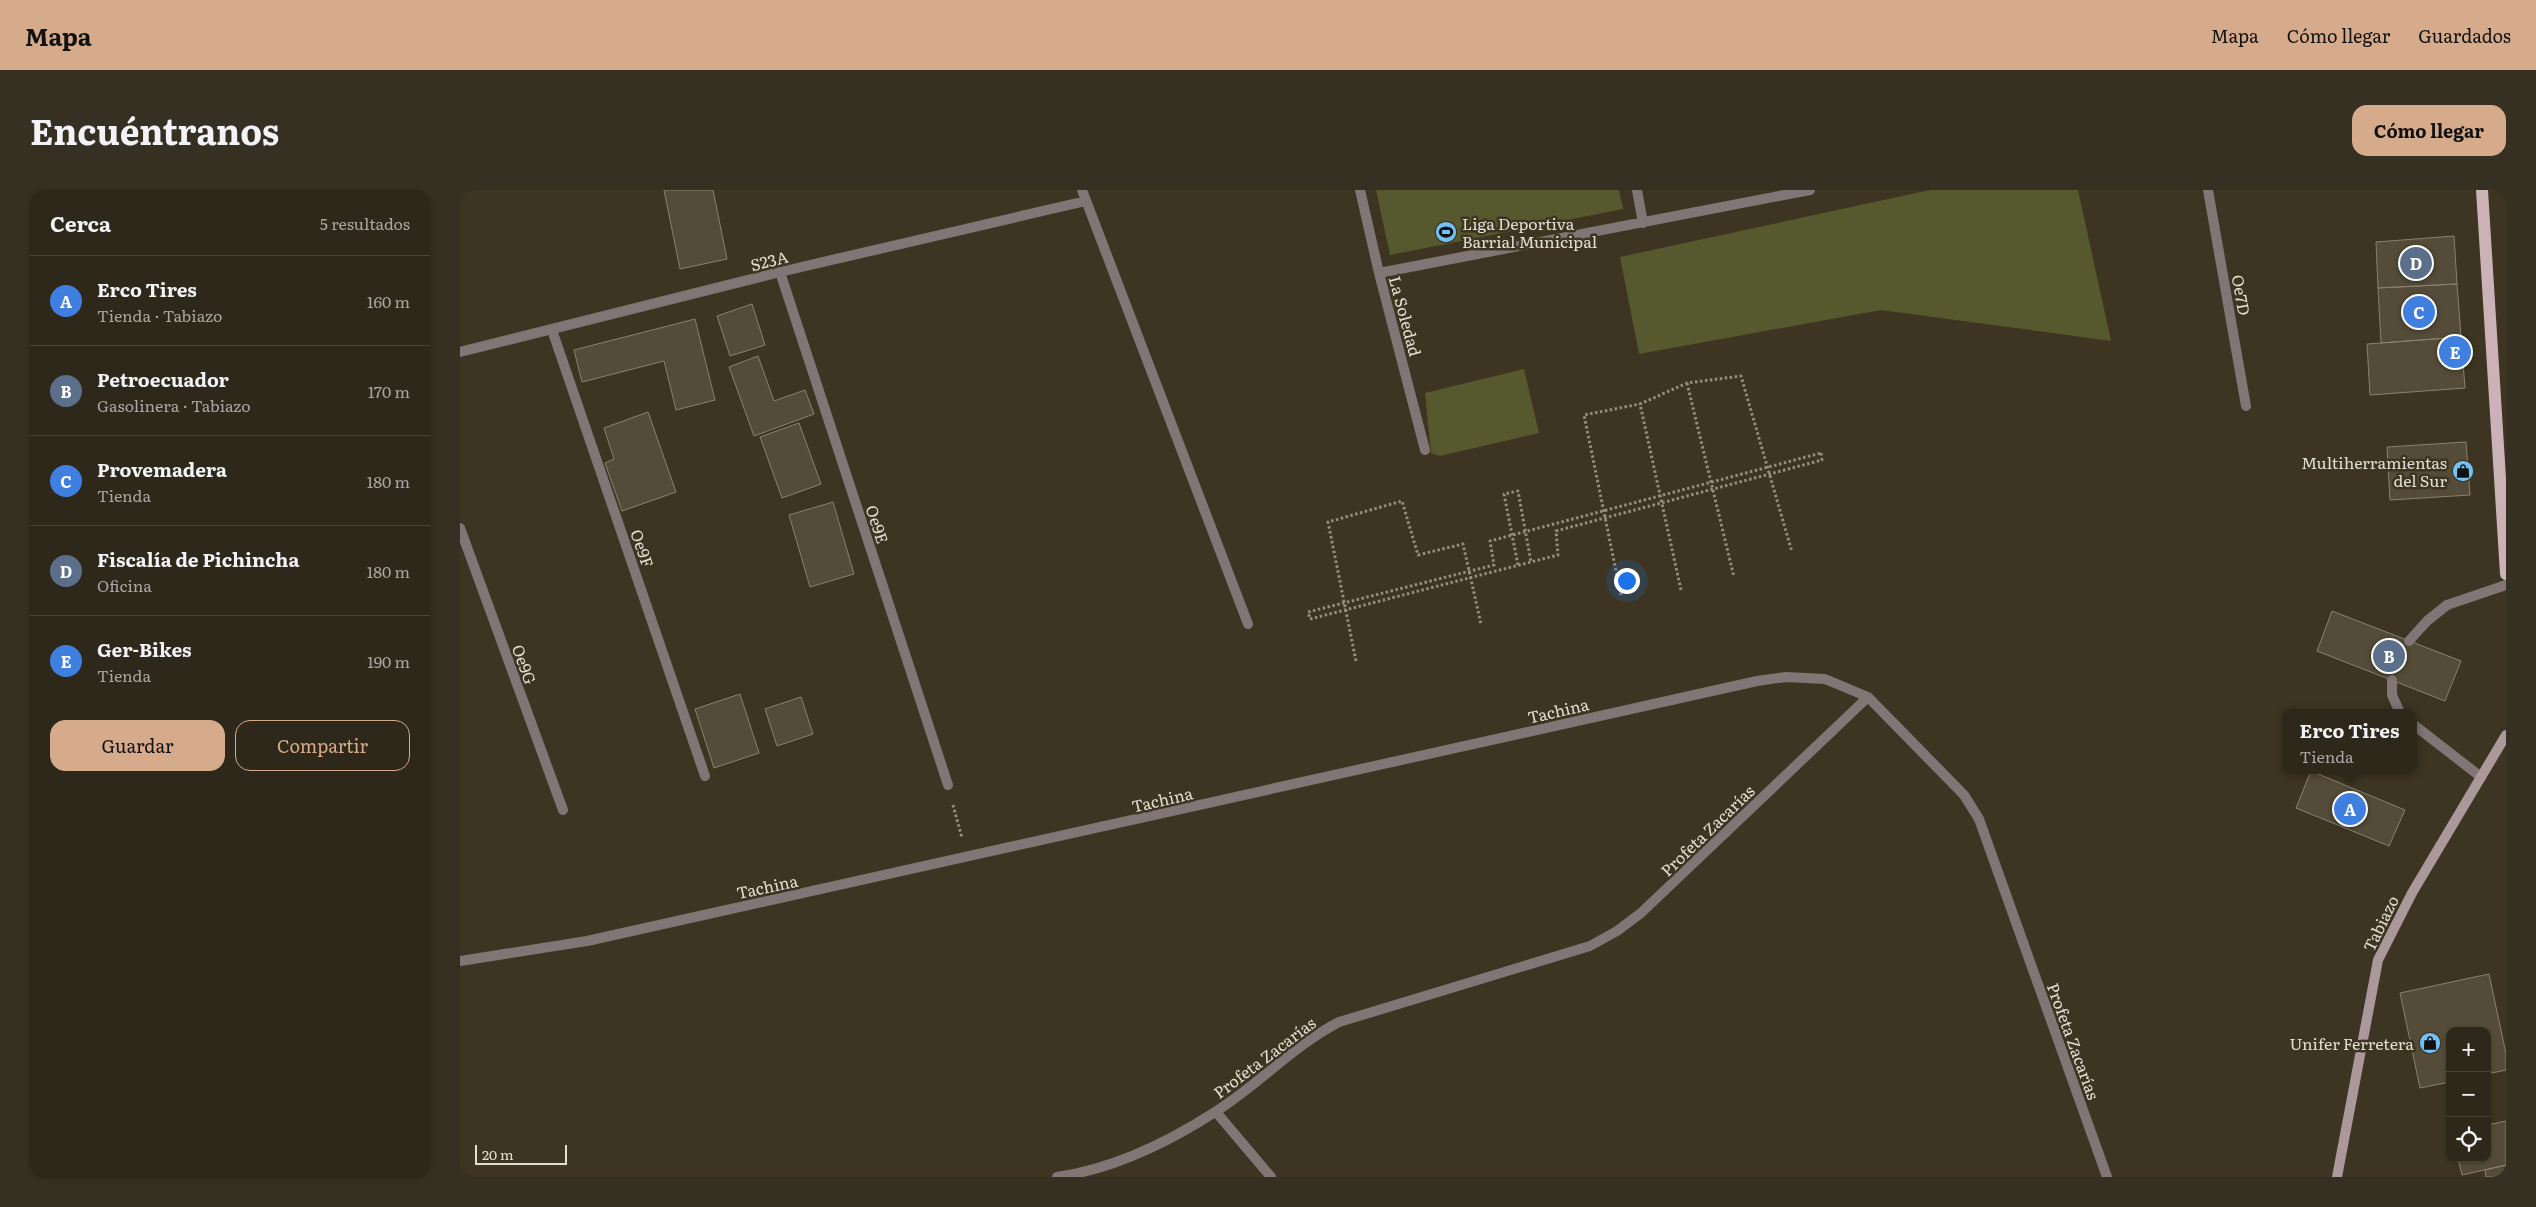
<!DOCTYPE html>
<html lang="es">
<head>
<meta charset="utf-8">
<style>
  :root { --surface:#2e281a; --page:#363023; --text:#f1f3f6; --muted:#a7a6a2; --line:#494439; --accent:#d6ab8b }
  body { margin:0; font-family:Literata,serif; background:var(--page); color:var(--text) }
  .controls { position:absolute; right:15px; bottom:15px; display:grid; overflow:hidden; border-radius:10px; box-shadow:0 1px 4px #0004 }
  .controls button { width:45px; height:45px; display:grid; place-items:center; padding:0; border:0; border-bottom:1px solid var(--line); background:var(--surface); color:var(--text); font:25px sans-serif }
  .scale { position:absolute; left:15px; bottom:12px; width:92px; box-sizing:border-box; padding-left:5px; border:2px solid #e3ded3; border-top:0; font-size:14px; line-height:18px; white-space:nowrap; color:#e3ded3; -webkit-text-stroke:4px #3d3522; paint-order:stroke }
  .you { position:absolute; left:1166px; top:390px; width:18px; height:18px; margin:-12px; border:4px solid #fff; border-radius:50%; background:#1a73e8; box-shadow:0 0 0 8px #1a73e833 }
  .badge { display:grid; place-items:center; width:32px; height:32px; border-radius:50%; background:var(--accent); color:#fff; font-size:16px; font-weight:700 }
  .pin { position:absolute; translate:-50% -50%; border:2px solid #fff; box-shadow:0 1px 5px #0006 }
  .popup { position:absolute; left:1822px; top:519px; width:135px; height:65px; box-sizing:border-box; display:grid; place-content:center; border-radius:10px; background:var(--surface); filter:drop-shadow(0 1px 4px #0005); font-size:16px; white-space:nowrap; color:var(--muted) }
  .popup b { font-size:19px; color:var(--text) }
  .popup::after { content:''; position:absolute; left:50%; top:100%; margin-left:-10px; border:10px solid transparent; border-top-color:var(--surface) }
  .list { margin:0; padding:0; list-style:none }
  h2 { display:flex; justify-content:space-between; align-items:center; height:65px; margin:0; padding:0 20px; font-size:21px }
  h2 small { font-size:16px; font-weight:400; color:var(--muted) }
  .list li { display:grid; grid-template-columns:32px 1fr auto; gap:15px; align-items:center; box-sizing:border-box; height:90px; padding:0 20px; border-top:1px solid var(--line) }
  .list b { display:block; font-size:19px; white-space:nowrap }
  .list p { margin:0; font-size:16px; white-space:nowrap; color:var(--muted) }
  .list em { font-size:16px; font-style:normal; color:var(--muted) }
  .actions { display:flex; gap:10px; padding:15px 20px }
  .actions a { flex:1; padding:11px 0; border:1px solid var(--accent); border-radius:15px; text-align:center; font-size:18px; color:var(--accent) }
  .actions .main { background:var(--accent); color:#111 }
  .icon { flex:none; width:28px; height:28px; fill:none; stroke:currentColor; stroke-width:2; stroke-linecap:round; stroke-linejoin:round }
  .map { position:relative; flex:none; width:2046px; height:987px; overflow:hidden; border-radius:15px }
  header { display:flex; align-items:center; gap:30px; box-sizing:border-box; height:70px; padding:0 25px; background:var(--accent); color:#111 }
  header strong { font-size:24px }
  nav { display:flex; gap:28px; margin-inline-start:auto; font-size:18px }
  .intro { display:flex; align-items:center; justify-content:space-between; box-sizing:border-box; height:120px; padding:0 30px }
  h1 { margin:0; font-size:35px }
  .button { padding:12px 22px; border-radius:15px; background:var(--accent); color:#111; font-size:18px; font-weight:700 }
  main { display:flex; gap:30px; padding:0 30px }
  aside { flex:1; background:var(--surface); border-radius:15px; box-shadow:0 1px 4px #0004 }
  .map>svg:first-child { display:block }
  .green { fill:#56582e }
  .building { fill:#544c38; stroke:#8b826d }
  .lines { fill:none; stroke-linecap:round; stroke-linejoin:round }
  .path { stroke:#948e7f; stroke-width:3; stroke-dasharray:2.5 2.5; stroke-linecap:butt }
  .lane { stroke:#817576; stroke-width:10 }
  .street { stroke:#817576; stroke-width:10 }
  .secondary { stroke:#aa989a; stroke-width:10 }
  .primary { stroke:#cbb2b6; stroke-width:12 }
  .labels { text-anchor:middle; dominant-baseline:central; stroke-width:5; stroke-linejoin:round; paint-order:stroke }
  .poi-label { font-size:16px; fill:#e3ded3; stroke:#3d3522; text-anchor:end }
  .street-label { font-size:16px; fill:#e3ded3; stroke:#3d3522 }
</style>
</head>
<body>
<header>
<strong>Mapa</strong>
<nav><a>Mapa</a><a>Cómo llegar</a><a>Guardados</a></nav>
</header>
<div class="intro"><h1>Encuéntranos</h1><a class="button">Cómo llegar</a></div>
<main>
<aside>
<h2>Cerca<small>5 resultados</small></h2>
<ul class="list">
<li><span class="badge" style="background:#3f7fe0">A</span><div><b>Erco Tires</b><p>Tienda · Tabiazo</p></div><em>160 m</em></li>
<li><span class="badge" style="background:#5c6f8a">B</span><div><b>Petroecuador</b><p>Gasolinera · Tabiazo</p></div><em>170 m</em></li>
<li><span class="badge" style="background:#3f7fe0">C</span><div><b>Provemadera</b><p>Tienda</p></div><em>180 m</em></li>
<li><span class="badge" style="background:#5c6f8a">D</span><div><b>Fiscalía de Pichincha</b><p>Oficina</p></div><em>180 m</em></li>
<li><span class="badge" style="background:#3f7fe0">E</span><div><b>Ger-Bikes</b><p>Tienda</p></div><em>190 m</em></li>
</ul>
<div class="actions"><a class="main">Guardar</a><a>Compartir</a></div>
</aside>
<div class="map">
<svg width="2046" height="987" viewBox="0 0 2046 987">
  <rect width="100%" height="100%" fill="#3d3522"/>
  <path class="green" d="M916,0H1159L1163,19L930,65Z
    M1470,0H1618L1651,151L1421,120L1179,164L1160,67Z
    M1064,179L1079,243L980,266L971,263L965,203Z"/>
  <path class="building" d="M204,0H253L267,69L220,79Z
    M1994,46L1997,94L1918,98L1916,52Z
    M1997,94L2001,147L1921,153L1918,98Z
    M292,114L305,155L270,166L257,126Z
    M235,129L255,210L216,220L204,171L122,192L114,160Z
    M2001,147L2005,198L1910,205L1907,154Z
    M298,166L314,211L345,200L354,224L294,246L269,177Z
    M188,222L216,302L162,321L145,273L154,269L144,238Z
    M339,233L361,294L322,308L300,247Z
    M2006,252L2010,305L1930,310L1927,257Z
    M373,312L394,384L350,397L329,325Z
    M1872,421L2001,471L1985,511L1857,461Z
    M280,504L299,563L254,578L235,519Z
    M341,507L353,544L317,556L305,519Z
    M1851,581L1945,620L1929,656L1836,618Z
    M2029,784L2046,864V880L2027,884V841H1990V892L1960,898L1940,803Z
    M2046,931V975L2002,985L1998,968H2027V935Z
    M2046,975V987H2026L2025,980Z"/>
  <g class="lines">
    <path class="path" d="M1227,193L1274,387
      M1361,263L1362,270L1096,341L1098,365L850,429L848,422L1034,375L1030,351Z
      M1058,375L1044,304L1058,301L1071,372
      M1221,400L1180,214L1227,193L1281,186L1332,362
      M1161,405L1124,225L1180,214
      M896,471L868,332L942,311L958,365L1003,354L1021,434
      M493,615L502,648"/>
    <path class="lane" d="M1949,451L1967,431L1987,415L2046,395
      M1932,490V505L1940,523
      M1954,535L2021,587
      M756,922L811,987"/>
    <path class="street" d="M622,0L788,434
      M900,0L919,83L965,260
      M1177,0L1183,33
      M1748,0L1786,216
      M320,82L488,595
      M919,83L1350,0
      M92,140L245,586
      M0,162L320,82L626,11
      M0,338L103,620
      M0,771L127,751L1297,491L1326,487L1365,489L1408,507L1504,605L1519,629L1647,987
      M597,987C653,979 707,953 755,922C798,895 833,856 879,832L1130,756L1157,741L1181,723L1408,507"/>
    <path class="secondary" d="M1877,987L1918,770L1952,703L2046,545"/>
    <path class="primary" d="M2022,0L2046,384"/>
  </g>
  <defs>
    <g id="stadium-disc" transform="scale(1.125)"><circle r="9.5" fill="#72c1f5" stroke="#3d3522"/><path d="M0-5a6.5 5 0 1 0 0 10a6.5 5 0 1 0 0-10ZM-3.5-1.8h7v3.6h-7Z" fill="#111"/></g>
    <g id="shop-disc" transform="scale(1.125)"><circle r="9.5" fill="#72c1f5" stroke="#3d3522"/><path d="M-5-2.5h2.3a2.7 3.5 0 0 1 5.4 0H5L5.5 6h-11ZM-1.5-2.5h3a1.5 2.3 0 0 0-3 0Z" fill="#111"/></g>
  </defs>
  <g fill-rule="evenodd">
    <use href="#stadium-disc" x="986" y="42"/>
    <use href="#shop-disc" x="2003" y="281"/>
    <use href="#shop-disc" x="1970" y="853"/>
  </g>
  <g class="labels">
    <g class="poi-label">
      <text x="1002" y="33" text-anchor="start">Liga Deportiva<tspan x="1002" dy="18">Barrial Municipal</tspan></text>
      <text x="1987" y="272">Multiherramientas<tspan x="1987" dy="18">del Sur</tspan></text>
      <text x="1954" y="853">Unifer Ferretera</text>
    </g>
    <g class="street-label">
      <text transform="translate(309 70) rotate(-14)">S23A</text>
      <text transform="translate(1782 105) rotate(80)">Oe7D</text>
      <text transform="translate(946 126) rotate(75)">La Soledad</text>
      <text transform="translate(418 334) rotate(72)">Oe9E</text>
      <text transform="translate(183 358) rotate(71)">Oe9F</text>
      <text transform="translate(65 474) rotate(70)">Oe9G</text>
      <text transform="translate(1098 520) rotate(-13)">Tachina</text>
      <text transform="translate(702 609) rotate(-13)">Tachina</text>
      <text transform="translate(1247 640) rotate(-44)">Profeta Zacarías</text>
      <text transform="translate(307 696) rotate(-12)">Tachina</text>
      <text transform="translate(1920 733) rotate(-64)">Tabiazo</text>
      <text transform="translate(1614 851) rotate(70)">Profeta Zacarías</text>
      <text transform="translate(804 867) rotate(-37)">Profeta Zacarías</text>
    </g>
  </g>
</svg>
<div class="controls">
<button>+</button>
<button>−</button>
<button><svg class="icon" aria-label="locate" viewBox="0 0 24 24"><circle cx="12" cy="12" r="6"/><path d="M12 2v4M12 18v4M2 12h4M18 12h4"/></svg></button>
</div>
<div class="scale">20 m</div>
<div class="you"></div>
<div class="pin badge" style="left:1890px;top:619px;background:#3f7fe0">A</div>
<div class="popup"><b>Erco Tires</b>Tienda</div>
<div class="pin badge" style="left:1929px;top:466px;background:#5c6f8a">B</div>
<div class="pin badge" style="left:1959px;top:122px;background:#3f7fe0">C</div>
<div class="pin badge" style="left:1956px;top:73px;background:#5c6f8a">D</div>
<div class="pin badge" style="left:1995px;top:162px;background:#3f7fe0">E</div>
</div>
</main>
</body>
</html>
